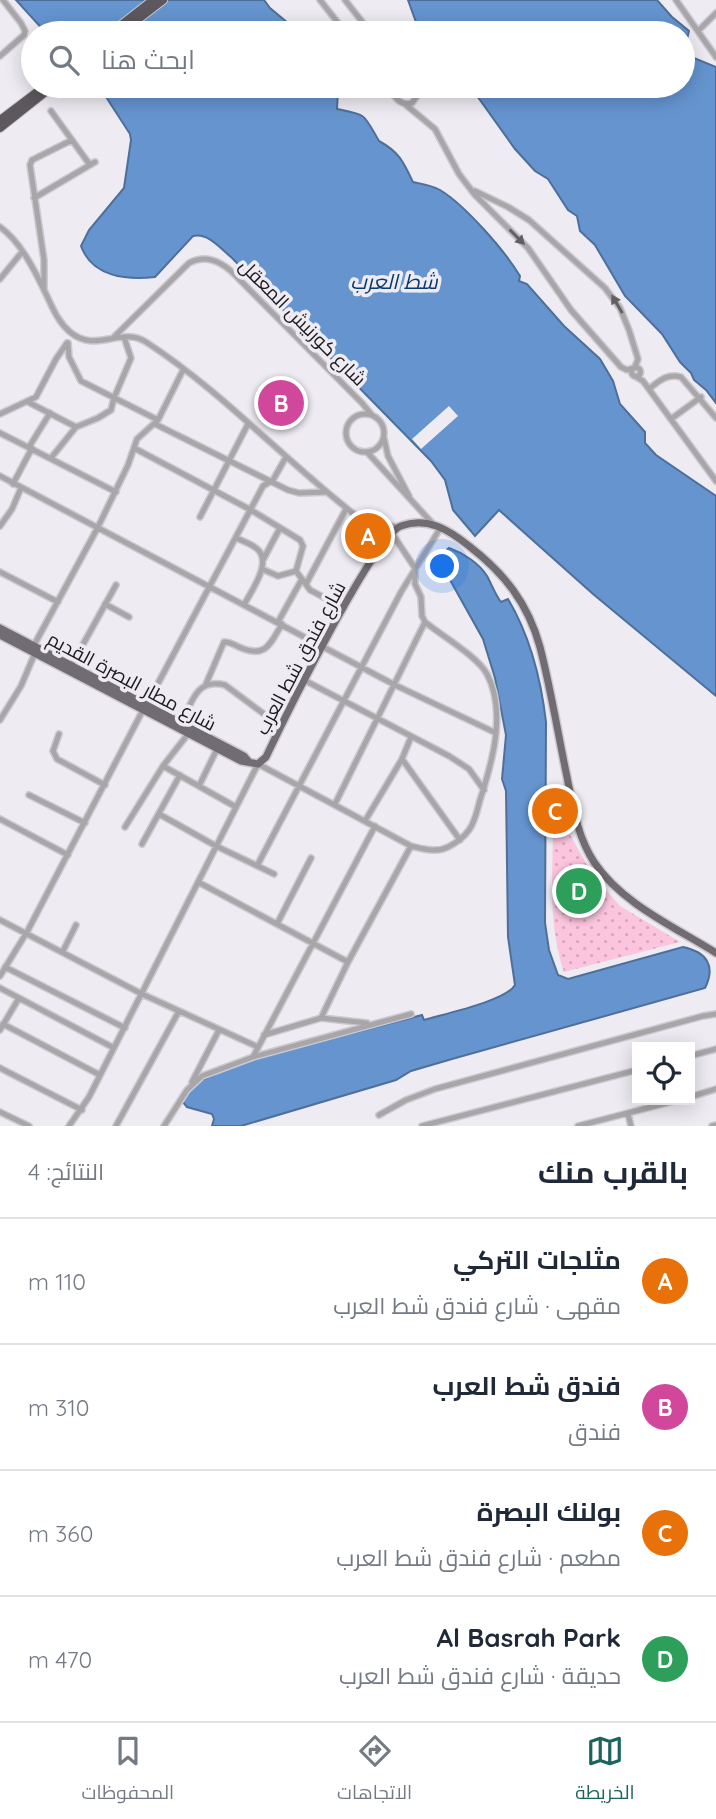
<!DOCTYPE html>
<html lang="ar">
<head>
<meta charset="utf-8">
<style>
  :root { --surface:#fff; --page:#f2f2f3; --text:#1f2937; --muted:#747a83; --line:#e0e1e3; --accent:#1b645a }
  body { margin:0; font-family:Quicksand,Cairo,sans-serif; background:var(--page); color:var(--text); direction:rtl }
  .controls { position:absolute; right:21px; bottom:21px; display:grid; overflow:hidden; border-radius:0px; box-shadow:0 4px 18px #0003 }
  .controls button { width:63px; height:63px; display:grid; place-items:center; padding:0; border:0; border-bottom:2px solid var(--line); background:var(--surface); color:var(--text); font:35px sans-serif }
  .you { position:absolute; left:443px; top:567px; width:24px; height:24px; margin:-18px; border:5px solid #fff; border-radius:50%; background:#1a73e8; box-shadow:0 0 0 10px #1a73e833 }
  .badge { display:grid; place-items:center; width:46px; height:46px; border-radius:50%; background:var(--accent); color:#fff; font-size:23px; font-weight:700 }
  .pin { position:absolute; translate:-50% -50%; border:4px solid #fff; box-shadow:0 2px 7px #0006 }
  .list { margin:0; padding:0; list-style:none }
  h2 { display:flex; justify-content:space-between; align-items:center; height:91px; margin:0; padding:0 28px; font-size:30px }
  h2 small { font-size:23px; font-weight:400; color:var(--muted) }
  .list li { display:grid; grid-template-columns:46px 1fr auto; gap:21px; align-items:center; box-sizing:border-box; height:126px; padding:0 28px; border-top:2px solid var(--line) }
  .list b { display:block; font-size:26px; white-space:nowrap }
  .list p { margin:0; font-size:23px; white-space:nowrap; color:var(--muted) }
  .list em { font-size:23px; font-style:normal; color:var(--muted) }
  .icon { flex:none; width:38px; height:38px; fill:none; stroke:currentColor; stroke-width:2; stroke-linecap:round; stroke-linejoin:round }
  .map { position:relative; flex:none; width:716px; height:1126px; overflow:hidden; direction:ltr }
  .search { position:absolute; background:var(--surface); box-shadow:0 4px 18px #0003; left:21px; right:21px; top:21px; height:77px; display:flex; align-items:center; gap:18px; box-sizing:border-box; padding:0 24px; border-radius:38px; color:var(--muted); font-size:26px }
  .sheet { height:595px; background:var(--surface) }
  nav { display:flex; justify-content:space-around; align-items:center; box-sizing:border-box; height:98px; border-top:2px solid var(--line); background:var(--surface); font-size:19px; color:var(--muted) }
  nav a { display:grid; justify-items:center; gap:4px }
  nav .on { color:var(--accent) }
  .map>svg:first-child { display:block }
  .green { fill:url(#green-dots) }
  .water { fill:#6594cf; stroke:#4e6f99; stroke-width:2 }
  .pier { fill:#eeebf3 }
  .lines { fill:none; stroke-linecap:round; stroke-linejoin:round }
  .minor-casing { stroke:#ccc9d0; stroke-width:8 }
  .major-casing { stroke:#ccc9d0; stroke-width:10 }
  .highway-casing { stroke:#ccc9d0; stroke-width:10 }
  .minor { stroke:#a9a6a9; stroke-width:5 }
  .major { stroke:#716c71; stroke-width:7 }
  .highway { stroke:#5d585d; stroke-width:8 }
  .oneway { fill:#615f62 }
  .labels { text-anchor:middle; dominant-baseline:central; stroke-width:7; stroke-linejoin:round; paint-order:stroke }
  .street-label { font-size:19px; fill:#19181b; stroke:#eeebf3 }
  .water-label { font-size:21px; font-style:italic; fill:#073a6f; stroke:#eeebf3 }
</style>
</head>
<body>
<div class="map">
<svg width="716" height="1126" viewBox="0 0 716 1126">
  <defs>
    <pattern id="green-dots" width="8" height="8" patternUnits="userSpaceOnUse" patternTransform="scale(1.75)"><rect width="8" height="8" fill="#fbc5dd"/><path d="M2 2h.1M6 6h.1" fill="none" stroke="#d7a8bd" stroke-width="1.8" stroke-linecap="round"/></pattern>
  </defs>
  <rect width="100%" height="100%" fill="#eeebf3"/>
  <path class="green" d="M570,835L593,875L620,906L680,942L564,972C549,926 552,883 553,836Z"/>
  <path class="water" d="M16,0H264L270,8L300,33H46Z
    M408,0H657L672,17L689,31L685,48L689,56L716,67V403L706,390L694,380L691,373L680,362L662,334L625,296L595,245L580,231L577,216L568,210L548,179L535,171L515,149L470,86H683V33H425L416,22Z
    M99,86H336L338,91L337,109C367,115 363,113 379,141C399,152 403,161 413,182C422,184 431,185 440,190C465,205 505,251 520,276L519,281L527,284L564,326L600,359L613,381L620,404L645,432V443L656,455L716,496V696L593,594L499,510L475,536L453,510L445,480L431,461L232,258C221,249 208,232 193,236L155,277C127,280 92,277 81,246L89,230L124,188L131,140L130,134Z
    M449,548C463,553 479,563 487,576C492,585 495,594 501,602L508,599C530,636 541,679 546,722L545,923L549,950L558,975L568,979L683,947C707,952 716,966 705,988L452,1059L411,1071L396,1080L241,1126H212L214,1119L212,1114L187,1107L182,1101L197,1082L245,1061L422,1015L424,1020C444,1014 506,1001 515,985L508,937L506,791L502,779L506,735L495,678L483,639L440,562L441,555Z"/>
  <path class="pier" d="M449,406L458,416L421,449L412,439Z"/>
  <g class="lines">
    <g class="minor-casing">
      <path id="minor" d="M320,0L346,33
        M345,0L371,33
        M676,0L716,57
        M698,31L716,13
        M0,56L24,35L25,31L21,23L3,0
        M387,86C394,95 399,107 412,103L417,96L413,86
        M406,105L435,129L459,174L475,195L528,248L571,310L621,367L627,370L633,368
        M51,111L90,165
        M475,191L508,207L529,220L605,288L620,308L629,330L638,359L635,367
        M34,198L95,162
        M0,227C20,241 34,269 45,292C52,306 57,321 70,332C96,354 121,326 146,342C223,392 286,462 359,518L371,524L398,527
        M0,279L22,252
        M44,289V260L30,165L32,160L72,140
        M114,337L189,263C205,255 218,260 231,271L362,403L372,415
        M68,343L69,357L81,381L158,420
        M631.5 372a4.5 4.5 0 1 1 9 0a4.5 4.5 0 1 1-9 0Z
        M635,376L643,381L716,481
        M649,389C659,381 667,373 681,377L716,418
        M28,402L76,427
        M0,414L36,397L56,359L67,343
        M346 433a19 19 0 1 1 38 0a19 19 0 1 1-38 0Z
        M671,419L701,397
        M155,424L288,490L299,493L326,492
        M0,433L116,492
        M384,438L388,456L409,496
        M29,447L50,413
        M134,448L251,510L300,540L303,546L296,571L310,590L344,608
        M367,452L433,524
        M51,458L76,427L98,418L111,410L114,398L131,358L124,337
        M0,476L395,685L496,733
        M13,484L32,448
        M200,517L248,424
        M0,526L12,509L21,488
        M236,538C243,541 251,544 256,548C274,561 251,591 244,605
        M263,560L280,528
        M262,569L278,576L296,571
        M0,572L58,602
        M306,584L346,509
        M105,604L129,617
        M278,622L302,579
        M33,647L97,529L128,465L137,439L158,420L183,370
        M71,666L116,585
        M304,680L449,756L469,769L484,790
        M206,684L224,642C230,642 233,644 239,647C266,659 270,644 282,624
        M146,706L263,486L273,480L286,457
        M0,720L21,686L35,653
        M181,724C192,702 196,678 225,685L280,726
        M59,734L53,751L57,759L105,785
        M402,759L460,840
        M163,766L236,807
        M199,786L217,749
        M29,795L85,823
        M335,804L425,622
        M159,814L216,846L274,874
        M0,819L68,855
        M365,821L402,759L411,737
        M125,827L163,766L188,734
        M142,844L180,775
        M257,866L401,592L441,527
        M198,882L348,962
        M0,920L142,994L258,1047
        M277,924L311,858
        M63,951L76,925
        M5,967L125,1028
        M0,976L27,932L143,710
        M0,988L114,1048
        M321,1018L348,962L411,846
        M3,1024L100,1075
        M0,1030L19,998
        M264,1035L321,1018L367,1023
        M690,1056L716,1049
        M253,1057L375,826
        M0,1068L82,1110
        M192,1082L219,1030
        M690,1097L716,1089
        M0,1112L29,1126
        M628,1114L631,1126
        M379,1115L406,1100L435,1089L703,1016L716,1014
        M69,1126L89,1097L258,764L411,846C424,849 436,853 448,847C456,843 464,837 469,830C475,822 477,811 480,800C492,763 507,712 487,674C477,656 442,636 425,622L422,616L421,597L415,584V568L391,532
        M116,1126L179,1011
        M164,1126L187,1090L202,1076L253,1057L411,1014
        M422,1126L637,1070
        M578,1126L678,1100
        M712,1126L716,1125"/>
    </g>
    <g class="major-casing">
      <path id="major" d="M0,628L244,756L249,762
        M0,635L241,761L258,764L266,757C283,721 374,536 401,526C427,516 449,530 469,546C504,573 528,603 540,647C551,690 558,734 567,777C573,806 577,836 594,862C622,904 675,927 716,953"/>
    </g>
    <g class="highway-casing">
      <path id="highway" d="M111,33L153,0
        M120,33L163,0
        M0,120L45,86
        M0,128L53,86"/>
    </g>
    <use href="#minor" class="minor"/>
    <use href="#major" class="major"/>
    <use href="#highway" class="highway"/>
  </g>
  <defs><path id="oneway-solid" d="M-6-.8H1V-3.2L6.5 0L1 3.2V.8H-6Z" transform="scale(1.75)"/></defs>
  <g class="oneway">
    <use href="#oneway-solid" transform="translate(517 237) rotate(45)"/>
    <use href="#oneway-solid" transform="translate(617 304) rotate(-120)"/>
  </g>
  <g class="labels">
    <g class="street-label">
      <text transform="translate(303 322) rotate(45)">شارع كورنيش المعقل</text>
      <text transform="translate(300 658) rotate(-62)">شارع فندق شط العرب</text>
      <text transform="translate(132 681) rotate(28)">شارع مطار البصرة القديم</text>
    </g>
    <g class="water-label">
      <text x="394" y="281">شط العرب</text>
    </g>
  </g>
</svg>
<div class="controls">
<button><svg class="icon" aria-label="locate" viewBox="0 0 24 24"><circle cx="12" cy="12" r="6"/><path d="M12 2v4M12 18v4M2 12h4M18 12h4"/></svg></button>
</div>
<div class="you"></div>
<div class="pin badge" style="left:368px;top:536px;background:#e8710a">A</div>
<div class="pin badge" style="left:281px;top:403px;background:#d1479c">B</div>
<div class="pin badge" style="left:555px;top:811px;background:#e8710a">C</div>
<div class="pin badge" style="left:579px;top:891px;background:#2e9e5b">D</div>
<div class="search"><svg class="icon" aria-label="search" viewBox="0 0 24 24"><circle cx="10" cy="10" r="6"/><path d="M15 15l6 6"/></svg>ابحث هنا</div>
</div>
<section class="sheet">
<h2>بالقرب منك<small>النتائج: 4</small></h2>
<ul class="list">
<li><span class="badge" style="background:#e8710a">A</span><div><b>مثلجات التركي</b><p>مقهى · شارع فندق شط العرب</p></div><em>110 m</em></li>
<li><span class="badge" style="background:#d1479c">B</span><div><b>فندق شط العرب</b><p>فندق</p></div><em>310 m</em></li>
<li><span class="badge" style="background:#e8710a">C</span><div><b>بولنك البصرة</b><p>مطعم · شارع فندق شط العرب</p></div><em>360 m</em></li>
<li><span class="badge" style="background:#2e9e5b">D</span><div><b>Al Basrah Park</b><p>حديقة · شارع فندق شط العرب</p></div><em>470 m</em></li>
</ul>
</section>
<nav>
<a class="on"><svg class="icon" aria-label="map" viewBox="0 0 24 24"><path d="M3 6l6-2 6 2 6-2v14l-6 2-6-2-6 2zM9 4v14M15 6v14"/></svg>الخريطة</a>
<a><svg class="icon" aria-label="directions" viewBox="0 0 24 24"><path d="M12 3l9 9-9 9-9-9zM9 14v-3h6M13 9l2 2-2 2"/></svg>الاتجاهات</a>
<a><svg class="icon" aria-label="saved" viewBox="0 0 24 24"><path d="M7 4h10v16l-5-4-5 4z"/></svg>المحفوظات</a>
</nav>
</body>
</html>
